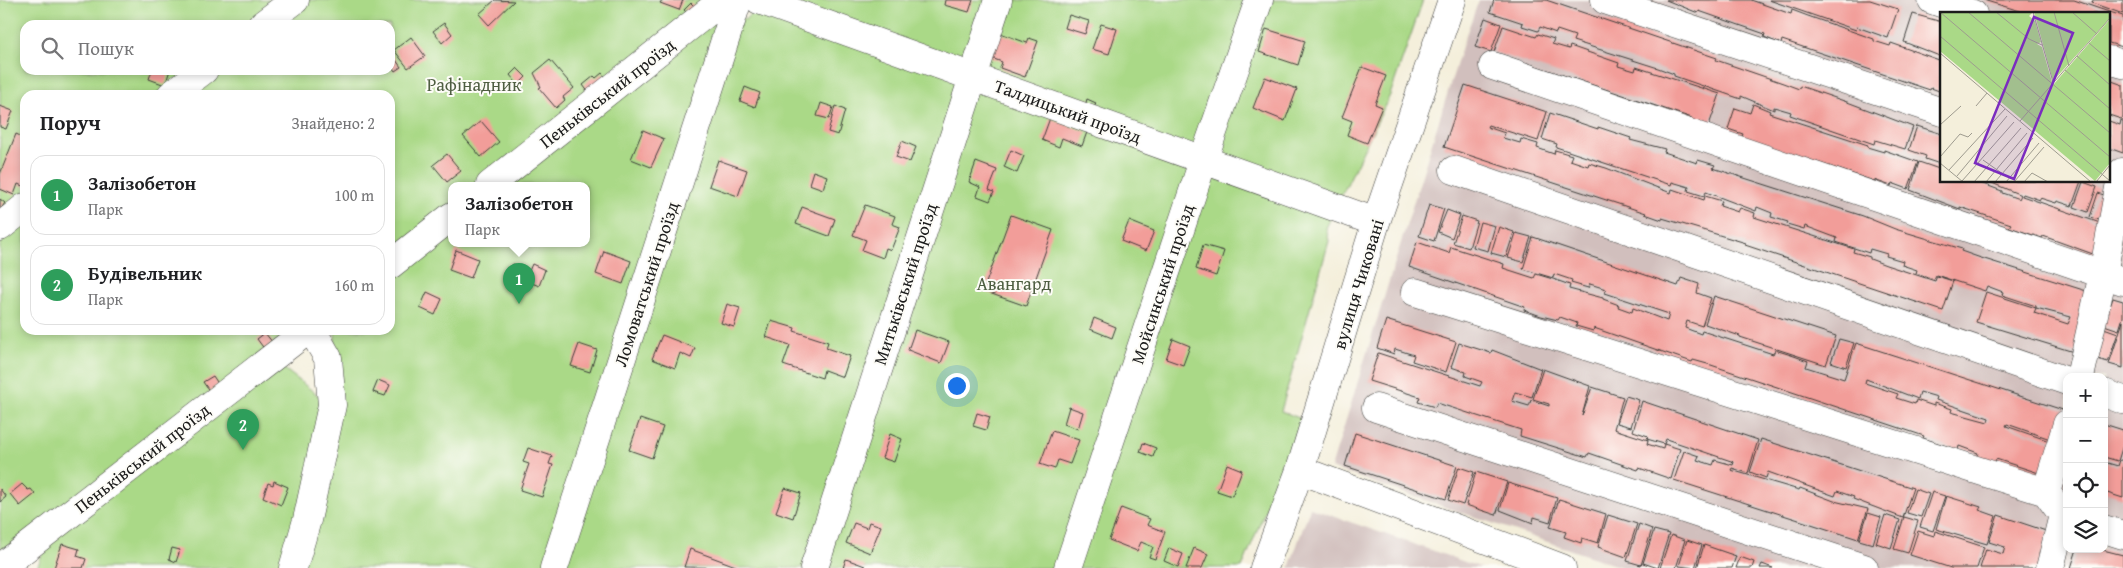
<!DOCTYPE html>
<html lang="uk">
<head>
<meta charset="utf-8">
<style>
  :root { --surface:#fff; --page:#f6f6f6; --text:#202124; --muted:#757577; --line:#e0e0e0; --accent:#b45309 }
  body { margin:0; font-family:"Gentium Book Plus",serif; background:var(--page); color:var(--text) }
  .controls { position:absolute; right:15px; bottom:15px; display:grid; overflow:hidden; border-radius:10px; box-shadow:0 2px 8px #0003 }
  .controls button { width:45px; height:45px; display:grid; place-items:center; padding:0; border:0; border-bottom:1px solid var(--line); background:var(--surface); color:var(--text); font:25px sans-serif }
  .you { position:absolute; left:956px; top:385px; width:18px; height:18px; margin:-12px; border:4px solid #fff; border-radius:50%; background:#1a73e8; box-shadow:0 0 0 8px #1a73e833 }
  .badge { display:grid; place-items:center; width:32px; height:32px; border-radius:50%; background:var(--accent); color:#fff; font-size:16px; font-weight:700 }
  .pin { position:absolute; translate:-50% -41px; filter:drop-shadow(0 1px 2px #0008) }
  .pin::after { content:''; position:absolute; top:26px; width:18px; height:15px; background:inherit; clip-path:polygon(0 0,100% 0,50% 100%) }
  .popup { position:absolute; left:448px; top:182px; width:142px; height:65px; box-sizing:border-box; display:grid; place-content:center; border-radius:10px; background:var(--surface); filter:drop-shadow(0 1px 4px #0005); font-size:16px; white-space:nowrap; color:var(--muted) }
  .popup b { font-size:19px; color:var(--text) }
  .popup::after { content:''; position:absolute; left:50%; top:100%; margin-left:-10px; border:10px solid transparent; border-top-color:var(--surface) }
  .list { margin:0; padding:0; list-style:none }
  h2 { display:flex; justify-content:space-between; align-items:center; height:65px; margin:0; padding:0 20px; font-size:21px }
  h2 small { font-size:16px; font-weight:400; color:var(--muted) }
  .list li { display:grid; grid-template-columns:32px 1fr auto; gap:15px; align-items:center; box-sizing:border-box; height:80px; margin:0 10px 10px; padding:0 10px; border:1px solid var(--line); border-radius:15px }
  .list b { display:block; font-size:19px; white-space:nowrap }
  .list p { margin:0; font-size:16px; white-space:nowrap; color:var(--muted) }
  .list em { font-size:16px; font-style:normal; color:var(--muted) }
  .icon { flex:none; width:28px; height:28px; fill:none; stroke:currentColor; stroke-width:2; stroke-linecap:round; stroke-linejoin:round }
  .map { position:relative; flex:none; width:2123px; height:568px; overflow:hidden }
  .search { position:absolute; background:var(--surface); box-shadow:0 2px 8px #0003; left:20px; top:20px; width:375px; height:55px; display:flex; align-items:center; gap:12px; box-sizing:border-box; padding:0 18px; border-radius:15px; color:var(--muted); font-size:19px }
  .panel { position:absolute; background:var(--surface); box-shadow:0 2px 8px #0003; left:20px; top:90px; width:375px; height:245px; border-radius:15px }
  .map>svg:first-child { display:block }
  .industrial { fill:#d1bfbd; fill-rule:evenodd }
  .green { fill:#aad987; stroke:#637a52; fill-rule:evenodd }
  .building { fill:#f29d99; fill-rule:evenodd }
  .lines { fill:none; stroke-linecap:round; stroke-linejoin:round }
  .minor-casing { stroke:#3c3c39; stroke-width:29 }
  .minor { stroke:#fff; stroke-width:28 }
  .labels { text-anchor:middle; dominant-baseline:central; stroke-width:4; stroke-linejoin:round; paint-order:stroke }
  .park-label { font-size:18px; fill:#4e5e41; stroke:#fdfcf7 }
  .street-label { font-size:18px; fill:#1c1c1c; stroke:#fdfcf7 }
  .inset-road { fill:none; stroke:#9e9b8f; stroke-width:1 }
  .view { fill:#7b2cbf; fill-opacity:0.15; stroke:#7b2cbf; stroke-width:2.5 }
  .inset-edge { fill:none; stroke:#1c1c1c; stroke-width:2.5 }
</style>
</head>
<body>
<div class="map">
<svg width="2123" height="568" viewBox="0 0 2123 568">
  <rect width="100%" height="100%" fill="#fdfcf7"/>
  <filter id="ink" filterUnits="userSpaceOnUse"><feTurbulence type="fractalNoise" baseFrequency=".02" numOctaves="2"/><feDisplacementMap in="SourceGraphic" scale="10" xChannelSelector="R" yChannelSelector="G"/><feConvolveMatrix kernelMatrix="1 2 1 2 8 2 1 2 1" color-interpolation-filters="sRGB"/></filter>
  <filter id="wash" filterUnits="userSpaceOnUse"><feTurbulence type="fractalNoise" baseFrequency=".0096" numOctaves="4" result="noise"/><feDisplacementMap in="SourceGraphic" scale="20" xChannelSelector="R" yChannelSelector="G"/><feGaussianBlur stdDeviation="1.12" result="paint"/><feColorMatrix in="noise" values="0 0 0 0 0 0 0 0 0 0 0 0 0 0 0 0 0 1.4 0 .05"/><feComposite in="paint" operator="in"/></filter>
  <g filter="url(#wash)">
    <rect width="100%" height="100%" fill="#f4efdb"/>
    <path class="industrial" d="M1479,0H2123V568H1624L1331,468L1464,40ZM1942,14H2109V181H1942ZM2067,377H2104V549H2067Z
      M1310,508L1482,568H1289Z"/>
    <path class="green" d="M0,0H706L480,185H452L451,208L390,258V95H25V330H299L0,555ZM25,25H390V70H25Z
      M786,0H1423L1390,95L1326,228L1329,241L1281,411L1302,419L1242,568H37L47,542L278,364L328,403L335,349V330H390V278L451,229L452,243H586V185H507L726,10L745,20C754,7 771,5 786,0Z"/>
    <g id="blocks">
      <path class="building" d="M495,0L514,1L489,25L479,14Z
        M662,0H683L679,10L660,3Z
        M945,0H973L969,12L944,5Z
        M1494,0H1546L1717,58L1716,60L1783,83L1799,89L1800,86L1850,103L1913,127L1905,149L1875,140L1874,144L1790,115L1791,112L1774,107V110L1741,96V99L1674,76V74L1658,68L1573,41L1575,36L1557,30L1556,33L1540,27L1538,31L1522,26L1523,23L1490,12Z
        M1666,0H1751L1791,14L1792,10L1808,16L1874,39V41L1890,46L1891,43L1942,61V92L1931,88L1930,90L1782,40L1781,44L1764,37L1765,34L1699,11L1698,13Z
        M1769,0H1870L1898,9L1888,38L1857,27L1856,30Z
        M1983,0H2074L2106,11L2123,16V47L2109,43V14H2020V11Z
        M2093,0H2123V14L2092,3Z
        M691,3L697,9L690,16L684,10Z
        M1913,14L1942,22V57L1904,42Z
        M1069,15L1089,21L1085,34L1065,28Z
        M1485,18L1501,24L1491,52L1475,47Z
        M444,23L452,34L442,43L433,31Z
        M1101,24L1117,29L1109,54L1092,49Z
        M1503,26L1536,37L1538,34L1554,39L1552,44L1569,49L1570,46L1619,63L1618,66L1635,71L1636,67L1720,94L1708,128L1691,122L1692,118L1494,52Z
        M1266,29L1305,41L1298,65L1259,52Z
        M995,31L1027,43L1029,38L1038,41L1025,77L1000,68L1002,62L986,56Z
        M411,37L425,56L408,68L394,50Z
        M390,52L401,67L395,71L390,64Z
        M550,60L574,88L563,97L565,100L556,108L539,88L541,87L534,73Z
        M1362,67L1386,76L1375,104L1382,107L1367,143L1347,135L1352,121L1342,117Z
        M517,68L526,77L518,85L510,75Z
        M152,70H170L165,85L149,79Z
        M602,73L610,82L592,97L583,85L594,76L596,78Z
        M1265,77L1297,89L1285,121L1253,108Z
        M2109,80L2123,85V118L2121,119L2109,115Z
        M1465,85L1547,112L1538,141L1488,125L1487,127L1505,133L1503,138L1520,143L1521,139L1538,144L1537,148L1554,154L1555,150L1572,155L1570,160L1588,166L1589,163L1606,168L1671,193L1672,189L1704,200L1705,196L1722,201L1720,206L1738,212L1740,208L1755,213L1754,217L1854,249L1853,252L1870,257V259L1886,265L1935,281L1937,276L1953,281L1943,311L1745,245L1746,243L1662,218V220L1645,214L1646,213L1444,147Z
        M745,87L760,93L755,107L740,101Z
        M1087,99L1096,103L1094,109L1085,106Z
        M821,103L833,107L829,119L817,116Z
        M1753,104L1770,111L1769,113L1868,145L1867,147L1884,152V150L1918,162L1908,189L1892,183L1891,186L1874,180V181L1759,143L1741,139L1743,134L1728,129L1735,108L1750,113Z
        M0,106L13,111L6,129L0,127Z
        M835,106L845,110L838,135L828,132Z
        M1550,113L1598,129V127L1631,138L1630,140L1665,149L1664,152L1697,163L1698,160L1715,165L1713,168L1863,216L1895,229L1962,249L1961,251L1978,257L2096,294L2077,353L1976,322L1986,292L2036,308L2034,313L2068,324L2071,317L2036,308V306L2002,295L2003,292L1987,286L1985,291L1936,275L1934,279L1916,273L1917,270L1902,265L1903,261L1886,256L1887,254L1870,249L1869,253L1836,242L1837,238L1805,226L1804,229L1787,224L1788,222L1771,217L1772,213L1757,207L1756,211L1706,192L1704,196L1688,191L1689,187L1672,182L1671,185L1556,147L1557,144L1542,139Z
        M1050,118L1087,132L1082,146L1062,138L1059,147L1042,140Z
        M2121,120L2123,121V153L2109,148V121L2120,125Z
        M481,121L499,142L481,157L463,136Z
        M1917,126L1942,134V162L1940,164L1925,159L1926,156L1909,150Z
        M643,130L664,139L651,167L631,159Z
        M16,134L25,138V187L18,184L14,195L0,189V174Z
        M902,141L916,147L910,162L896,157Z
        M1011,150L1024,156L1017,173L1004,167Z
        M447,154L461,171L447,182L433,165Z
        M718,160L747,170L738,196L709,186Z
        M976,162L997,170L989,190L994,192L990,201L977,196L980,187L969,182Z
        M1919,162L1942,170V181H1975L2002,191V193L2019,199L2021,195L1987,181H2081L2072,206L2057,201L2056,203L2040,198V200L2023,194L2022,196L2103,224L2093,254L2043,236L2042,238L2009,227L2011,224L1960,207V209L1910,190Z
        M813,171L827,176L823,189L809,184Z
        M2083,182L2097,187L2088,212L2074,207Z
        M2098,193L2113,198L2105,222L2090,217Z
        M0,199L5,203L0,210Z
        M865,205L895,216L892,224L900,227L891,250L886,248L883,258L862,250L866,240L853,235Z
        M1429,205L1444,209L1434,241L1419,236Z
        M802,207L835,219L829,236L796,224Z
        M1447,210L1460,215L1452,238L1438,232Z
        M1011,215L1053,230L1026,306L983,291Z
        M1462,216L1477,221L1469,248L1453,243Z
        M1129,221L1154,231L1146,251L1121,241Z
        M1480,222L1495,226L1488,251L1473,247Z
        M1499,227L1514,232L1506,257L1491,253Z
        M1516,233L1531,237L1523,262L1508,258Z
        M1533,237L1678,286L1681,278L1699,284L1697,293L1711,298L1702,326L1687,321L1685,328L1701,334L1702,331L1773,354L1775,350L1791,355L1808,361L1806,367L1844,379L1856,343L2066,411L2056,441L2007,424L2006,426L2055,443L2045,475L1996,459L1995,463L1976,457L1978,453L1959,446L1958,450L1923,438L1924,436L1711,365L1693,360L1692,362L1594,328L1593,331L1576,326L1577,323L1560,317L1558,320L1541,316L1524,310L1525,307L1409,267L1417,242L1449,253L1451,247L1504,264L1503,268L1534,278L1536,274L1553,279L1570,285L1569,289L1603,298V299L1619,305L1618,307L1632,312L1633,308L1667,321L1669,314L1605,293L1606,289L1590,284L1588,288L1571,283L1572,280L1554,274L1553,278L1523,269ZM1866,379L1918,399L1920,392L1937,397L1936,400L1989,418L1988,422L1951,412L1952,409L1934,403V406L1916,400L1915,404L1896,398L1898,394L1865,383Z
        M1203,245L1224,251L1216,276L1196,269Z
        M456,250L478,259L471,278L449,270Z
        M604,251L631,261L623,284L596,274Z
        M513,264L522,268L519,277L510,273Z
        M532,264L545,270L539,286L525,280Z
        M427,292L442,299L435,315L420,308Z
        M1714,296L1836,336L1826,365L1740,337V336L1705,324Z
        M2113,298L2123,301V317L2119,330L2104,325Z
        M727,304L740,308L734,327L721,323Z
        M1094,318L1116,327L1112,338L1090,329Z
        M1386,320L1456,342L1446,372L1412,361L1414,355L1395,349L1394,354L1377,348Z
        M771,321L795,328L794,331L828,342L826,348L850,356L843,377L824,370L822,378L783,365L790,345L766,337Z
        M2123,321V368L2109,364Z
        M2104,328L2118,333L2108,362L2094,358Z
        M915,330L949,342L941,363L908,350Z
        M265,333L273,343L265,350L257,339Z
        M662,335L695,348L691,358L680,353L675,368L652,359Z
        M1173,339L1190,346L1183,365L1166,359Z
        M1839,339L1854,343L1846,367L1831,362Z
        M1459,343L1491,353L1492,350L1541,369L1532,397L1515,392L1512,401L1529,406L1531,400L1549,406V404L1533,399L1543,369L1590,386L1582,416L1592,387L1623,397L1614,429L1648,440L1647,444L1663,449L1664,444L1680,449L1671,479L1639,468L1638,470L1589,453L1587,457L1520,436L1521,430L1437,403L1435,407L1418,402L1420,397L1369,381L1378,353L1480,386L1482,382L1465,376L1466,372L1451,367Z
        M579,344L597,350L590,372L571,366Z
        M213,376L219,385L210,392L203,382Z
        M378,380L390,385L385,396L373,392Z
        M1626,396L1639,400L1631,427L1617,423Z
        M1642,401L1758,440L1748,473L1732,468L1731,470L1799,490L1800,488L1834,501L1868,509L1858,539L1674,480L1684,451L1699,456L1697,460L1713,465L1715,460L1733,465L1734,462L1666,439L1664,444L1647,439L1648,436L1633,431Z
        M1069,407L1083,412L1078,429L1064,424Z
        M977,413L990,417L986,430L973,426Z
        M640,419L663,427L652,458L629,450Z
        M2104,424L2123,430V445L2118,461L2104,457Z
        M1052,431L1079,440L1070,464L1058,460L1055,469L1040,464Z
        M1355,433L1457,466L1446,499L1345,466Z
        M890,434L902,439L894,462L882,458Z
        M1761,439L1913,488L1903,518L1853,499L1854,497L1837,491L1835,496L1768,472L1766,478L1750,472Z
        M1143,443L1156,448L1153,457L1140,452Z
        M528,448L552,456L549,464L553,465L542,497L520,490L529,464L523,462Z
        M2120,460H2123V498L2104,492V462L2118,466Z
        M1227,464L1242,470L1232,496L1217,491Z
        M1459,467L1474,472L1463,505L1448,500Z
        M1476,472L1507,482L1496,515L1466,505Z
        M274,481L288,487L281,505L263,497L268,483L273,485Z
        M1508,483L1557,498L1550,522L1534,517L1533,523L1500,510Z
        M22,484L28,490L31,489L35,494L20,506L10,494Z
        M785,488L801,493L793,518L776,512Z
        M0,489L6,497L0,502Z
        M1915,489L1929,494L1921,517L1907,513Z
        M1932,492L1945,496L1933,531L1920,527Z
        M1946,496L1981,507L1979,510L1996,516L1987,544L1936,529Z
        M1559,499L1606,514L1598,543L1582,538L1581,543L1564,537L1566,532L1550,527Z
        M1121,508L1150,519L1147,525L1165,532L1155,559L1149,557L1153,547L1141,542L1137,551L1109,540Z
        M1868,513L1881,517L1873,544L1859,540Z
        M1608,515L1637,524L1626,557L1598,547Z
        M1885,515L1900,520L1891,548L1876,543Z
        M1998,515L2049,532L2038,568H1980L1986,549L2003,554L2005,547L1989,542Z
        M1904,517L1918,521L1908,553L1894,549Z
        M869,522L881,526L870,553L846,543L854,523L867,528Z
        M1639,524L1652,529L1641,565L1627,561Z
        M1654,530L1669,534L1658,568L1643,563Z
        M1918,531L1934,536L1935,531L1984,547L1977,568H1951L1910,555Z
        M1671,535L1685,540L1676,568H1660Z
        M1687,540L1702,545L1695,568L1679,566Z
        M62,544L79,549L77,556L86,559L83,568H54Z
        M1704,545L1736,556L1732,568H1697Z
        M172,548L180,550L176,562L169,559Z
        M1169,548L1183,554L1178,567L1164,561Z
        M1194,548L1208,554L1202,568H1186Z
        M690,549L741,568L684,567Z
        M2077,549H2099L2123,555V568H2071Z
        M1740,557L1754,562L1752,568H1736Z
        M846,559L865,566L864,568H843Z
        M1762,564L1773,568H1760Z"/>
    </g>
  </g>
  <g filter="url(#ink)">
    <use href="#blocks" fill-opacity="0" stroke="#3c3c39" stroke-width="1"/>
    <g class="lines">
      <g class="minor-casing">
        <path id="minor" d="M759,0L1376,222
          M1605,0L1942,112
          M1932,0L1973,14
          M262,25L295,0
          M2109,60L2123,64
          M1493,66L2123,281
          M171,95L204,70
          M1454,170L2067,381
          M490,185L723,0
          M0,227L25,207
          M390,265L452,216
          M1415,292L2046,492L2063,515L2067,516
          M2080,377L2103,274L2122,172
          M2104,393L2123,400
          M1376,408L1864,568
          M1300,470L1562,568
          M2046,492L2067,424
          M2104,529L2123,535
          M0,568L308,330
          M293,568L307,520L332,405L328,358L312,330
          M554,568L738,0
          M814,568L998,0
          M1068,568L1203,161L1259,0
          M1264,568L1300,470L1376,222L1452,0
          M2050,568L2063,515"/>
      </g>
      <use href="#minor" class="minor"/>
    </g>
  </g>
  <g class="labels">
    <g class="park-label">
      <text x="474" y="84">Рафінадник</text>
      <text x="1014" y="283">Авангард</text>
    </g>
    <g class="street-label">
      <text transform="translate(607 93) rotate(-38)">Пеньківський проїзд</text>
      <text transform="translate(1068 111) rotate(20)">Талдицький проїзд</text>
      <text transform="translate(646 284) rotate(-72)">Ломоватський проїзд</text>
      <text transform="translate(905 284) rotate(-72)">Митьківський проїзд</text>
      <text transform="translate(1162 284) rotate(-72)">Мойсинський проїзд</text>
      <text transform="translate(1358 284) rotate(-73)">вулиця Чиковані</text>
      <text transform="translate(142 458) rotate(-38)">Пеньківський проїзд</text>
    </g>
  </g>
  <g transform="translate(1940 12)">
    <rect width="170" height="170" fill="#f4efdb"/>
    <path d="M0,0H93L89,4L95,9L101,30L97,32L102,35L112,70L108,79L170,7V151L155,169L0,39ZM94,0H170V6L113,69Z" fill="#aad987"/>
    <path class="inset-road" d="M0,0L170,145M28,0L170,121M56,0L89,27L102,33M93,0L113,70M114,0L129,54M132,0L157,22M0,24L170,169M149,31L170,49M0,41L151,170M137,44L170,73M125,58L170,97M36,94L47,81M80,109L170,6M0,113L21,94M0,145L20,122L28,125L32,121M43,148L63,162M0,151L23,170M9,158L65,97M17,164L67,104M22,169L74,110M34,170L81,116M46,170L87,121M55,170L93,126M66,170L99,131M74,170L104,135M84,170L92,161L108,170M156,170L170,153"/>
    <path class="view" d="M94,5L133,21L74,167L35,151Z"/>
    <rect width="170" height="170" class="inset-edge"/>
  </g>
</svg>
<div class="controls">
<button>+</button>
<button>−</button>
<button><svg class="icon" aria-label="locate" viewBox="0 0 24 24"><circle cx="12" cy="12" r="6"/><path d="M12 2v4M12 18v4M2 12h4M18 12h4"/></svg></button>
<button><svg class="icon" aria-label="layers" viewBox="0 0 24 24"><path d="M12 4l9 5-9 5-9-5zM3 14l9 5 9-5"/></svg></button>
</div>
<div class="you"></div>
<div class="pin badge" style="left:519px;top:304px;background:#2e9e5b">1</div>
<div class="popup"><b>Залізобетон</b>Парк</div>
<div class="pin badge" style="left:243px;top:450px;background:#2e9e5b">2</div>
<div class="search"><svg class="icon" aria-label="search" viewBox="0 0 24 24"><circle cx="10" cy="10" r="6"/><path d="M15 15l6 6"/></svg>Пошук</div>
<section class="panel">
<h2>Поруч<small>Знайдено: 2</small></h2>
<ul class="list">
<li><span class="badge" style="background:#2e9e5b">1</span><div><b>Залізобетон</b><p>Парк</p></div><em>100 m</em></li>
<li><span class="badge" style="background:#2e9e5b">2</span><div><b>Будівельник</b><p>Парк</p></div><em>160 m</em></li>
</ul>
</section>
</div>
</body>
</html>
